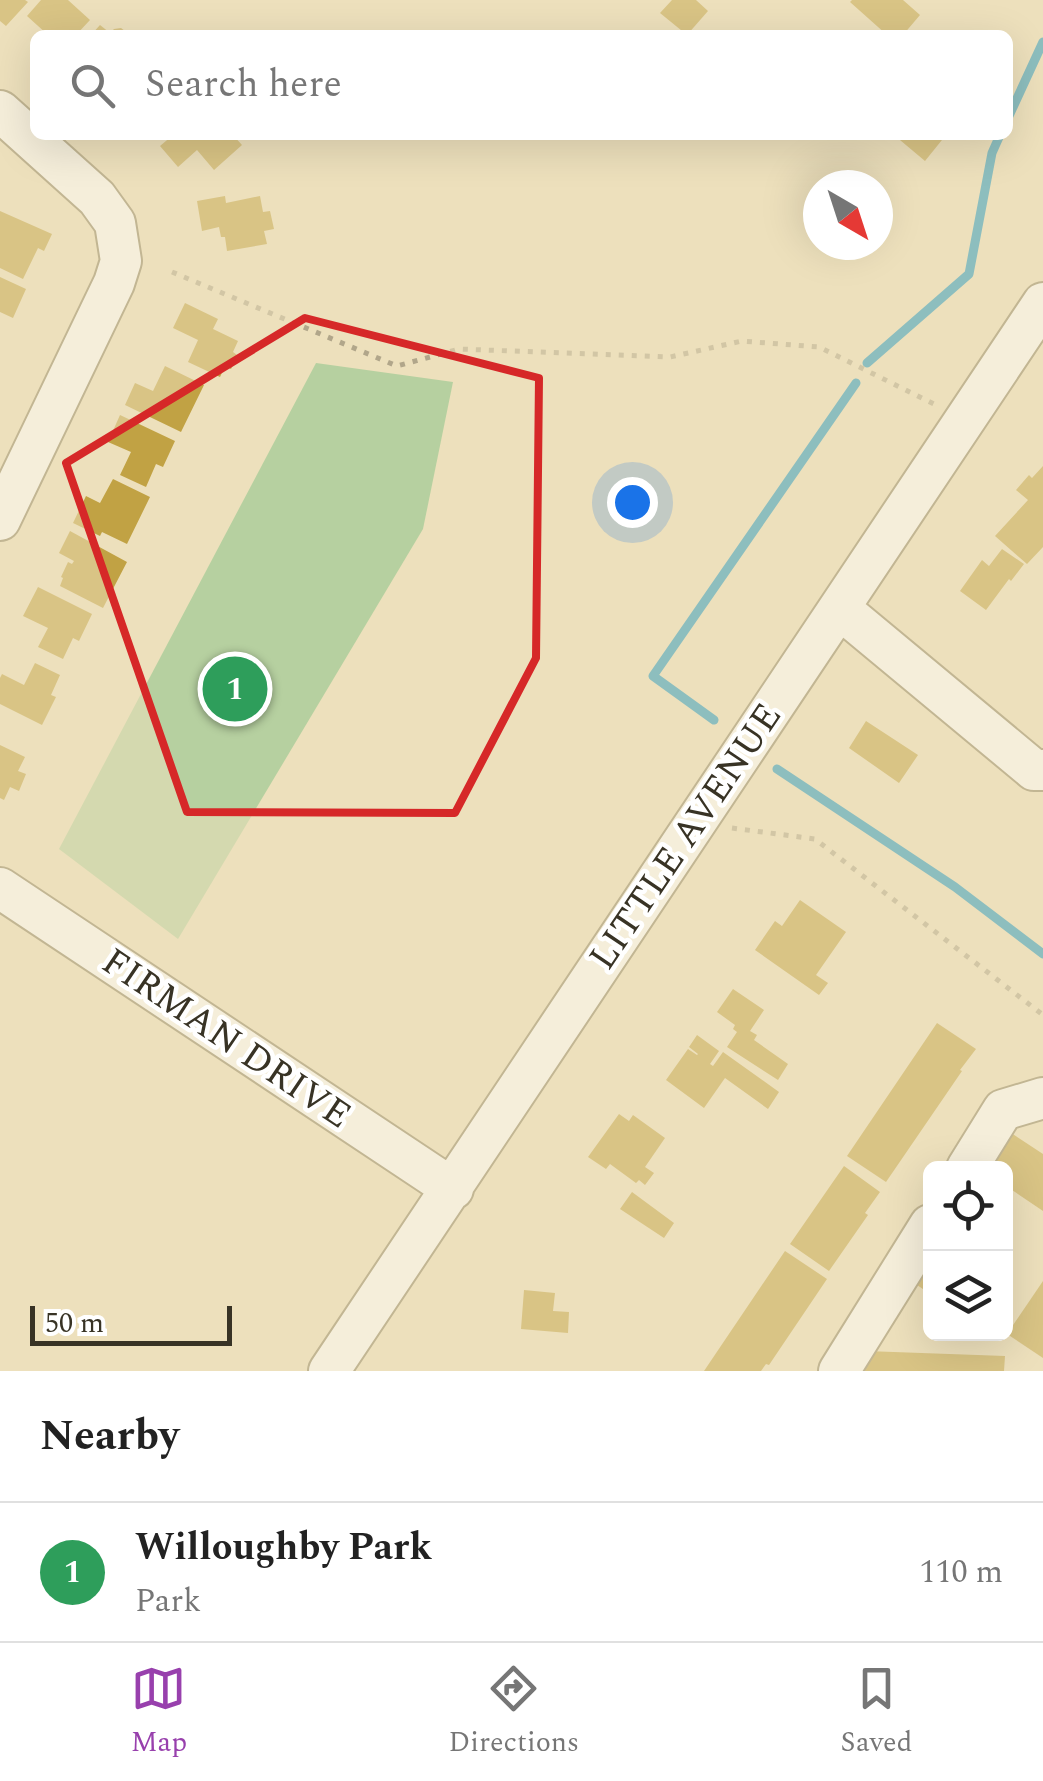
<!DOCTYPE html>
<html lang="en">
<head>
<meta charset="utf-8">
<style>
  :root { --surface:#fff; --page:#f6f6f6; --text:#222; --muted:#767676; --line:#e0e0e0; --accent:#9840ad }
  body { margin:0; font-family:Spectral,serif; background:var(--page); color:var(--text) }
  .controls { position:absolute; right:30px; bottom:30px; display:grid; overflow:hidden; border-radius:15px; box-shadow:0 10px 40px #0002 }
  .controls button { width:90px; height:90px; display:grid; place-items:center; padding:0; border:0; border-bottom:2px solid var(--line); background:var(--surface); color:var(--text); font:50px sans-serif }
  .compass { position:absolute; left:803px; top:170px; width:90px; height:90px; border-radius:50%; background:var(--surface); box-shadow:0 10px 40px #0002; rotate:141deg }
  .scale { position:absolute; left:30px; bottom:25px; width:202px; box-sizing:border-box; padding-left:10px; border:5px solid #383325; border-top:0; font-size:28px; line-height:35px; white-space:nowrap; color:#383325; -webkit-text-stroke:8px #fff; paint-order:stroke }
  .you { position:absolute; left:632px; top:502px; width:35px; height:35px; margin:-25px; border:8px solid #fff; border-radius:50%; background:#1a73e8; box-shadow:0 0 0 15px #1a73e833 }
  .badge { display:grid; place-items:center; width:65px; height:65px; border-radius:50%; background:var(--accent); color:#fff; font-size:32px; font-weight:700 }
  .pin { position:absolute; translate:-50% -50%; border:5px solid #fff; box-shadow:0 2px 10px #0006 }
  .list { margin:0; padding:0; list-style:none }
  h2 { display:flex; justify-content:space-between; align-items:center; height:130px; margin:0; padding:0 40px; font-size:42px }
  h2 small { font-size:32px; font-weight:400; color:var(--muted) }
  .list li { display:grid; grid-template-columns:65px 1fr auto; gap:30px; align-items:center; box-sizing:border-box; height:140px; padding:0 40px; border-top:2px solid var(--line) }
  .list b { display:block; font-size:38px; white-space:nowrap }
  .list p { margin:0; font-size:32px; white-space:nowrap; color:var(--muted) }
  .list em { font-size:32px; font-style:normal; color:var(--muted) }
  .icon { flex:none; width:55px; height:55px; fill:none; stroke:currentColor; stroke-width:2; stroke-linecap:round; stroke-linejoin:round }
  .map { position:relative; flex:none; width:1043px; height:1371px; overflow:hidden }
  .search { position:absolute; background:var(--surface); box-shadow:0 10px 40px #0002; left:30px; right:30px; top:30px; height:110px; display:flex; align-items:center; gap:25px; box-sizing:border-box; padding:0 35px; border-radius:15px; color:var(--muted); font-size:38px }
  .sheet { height:270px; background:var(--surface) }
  nav { display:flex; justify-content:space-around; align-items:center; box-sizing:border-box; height:140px; border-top:2px solid var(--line); background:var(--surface); font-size:28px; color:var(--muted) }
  nav a { display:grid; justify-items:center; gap:5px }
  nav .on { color:var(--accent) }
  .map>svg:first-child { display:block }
  .green { fill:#b6d0a0 }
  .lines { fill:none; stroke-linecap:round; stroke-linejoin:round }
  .stream { stroke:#1995c1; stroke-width:9 }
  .building { fill:#c1a244 }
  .minor-casing { stroke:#8f8362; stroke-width:44 }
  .path { stroke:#b1a68a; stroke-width:5; stroke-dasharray:5 8; stroke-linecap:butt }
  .minor { stroke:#fff; stroke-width:40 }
  .marked { fill:none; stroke:#d62828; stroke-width:8; stroke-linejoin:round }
  .labels { text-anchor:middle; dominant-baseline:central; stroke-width:9; stroke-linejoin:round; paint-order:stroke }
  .street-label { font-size:38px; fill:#383325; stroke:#fff }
</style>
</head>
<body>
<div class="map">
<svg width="1043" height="1371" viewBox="0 0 1043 1371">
  <rect width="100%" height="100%" fill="#ede0bc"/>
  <path class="green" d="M316,363L453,382L423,529L178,939L59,849Z"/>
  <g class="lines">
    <path class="stream" d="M1008,118L1043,42
      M867,363L969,274L992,153L1000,135
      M714,720L653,676L856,383
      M777,769L955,887L1043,954"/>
  </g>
  <path class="building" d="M0,0H25L28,2L6,26L0,21Z
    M41,0H68L90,20L76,35H48L27,16Z
    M672,0H696L708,11L687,35L660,13Z
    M852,0H903L920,15L903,35H887L850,2Z
    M100,25L110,33L114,29L121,28L130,35H91Z
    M173,135H233L242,145L214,170L197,150L178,167L160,146Z
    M894,135H946L925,161Z
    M225,196L226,203L260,196L263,212L270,211L274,229L264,231L267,244L227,251L225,237H221L219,227L202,231L197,201Z
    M0,211L52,234L44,251L38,248L23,279L0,268Z
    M0,277L26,289L13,318L0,312Z
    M185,303L218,319L213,329L238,341L233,352L237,355L231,369L225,366L220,377L188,362L198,340L173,328Z
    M165,366L204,385L181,432L125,405L135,383L153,391Z
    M120,415L175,441L163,467L156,464L146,487L120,475L131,452L108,442Z
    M1043,466V547L1027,564L995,536L1028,500L1016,490L1029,475L1032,478Z
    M113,479L150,497L127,544L102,532L100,536L73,523L86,496L100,503Z
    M70,531L127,562L103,608L60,586L63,578L61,577L68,562L72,564L74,561L59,553Z
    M1002,549L1024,564L1011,581L1009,579L986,610L960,591L982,560L989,566Z
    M38,587L92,614L79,641L73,638L63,659L38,647L48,628L23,616Z
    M35,663L60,675L51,695L56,697L42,725L0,704V678L2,674L24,685Z
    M866,721L918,755L899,783L849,748Z
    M0,745L25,757L18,771L26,774L19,791L10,787L4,800L0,798Z
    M800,900L846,932L816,975L828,983L819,995L755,950L775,921L782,926Z
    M733,989L764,1010L750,1031L757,1035L754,1040L788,1064L778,1080L727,1047L737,1032L733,1029L735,1025L717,1012Z
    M937,1023L976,1049L960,1070L962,1071L886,1182L847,1156Z
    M697,1035L719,1051L710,1064L713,1066L723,1052L779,1092L768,1109L725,1078L704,1108L666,1080L688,1049L697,1055L698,1054L689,1047Z
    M619,1114L629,1121L633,1115L665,1138L645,1167L654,1173L645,1185L639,1180L636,1183L610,1164L606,1169L588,1157Z
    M1002,1127L1043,1154V1211L1006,1186V1168H980Z
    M844,1166L880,1192L865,1213L868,1215L829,1271L790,1244Z
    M632,1192L674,1223L664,1238L620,1209Z
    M930,1248V1294L910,1280Z
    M785,1251L827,1279L769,1365L766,1364L761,1371H704Z
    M1043,1281V1358L1007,1334Z
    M524,1290L555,1293L553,1311L569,1312L568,1333L521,1329Z
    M866,1351L1005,1356L1004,1371H865Z"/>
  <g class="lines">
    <g class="minor-casing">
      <path id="minor" d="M0,111L97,198L115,223L121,261L114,283L0,520
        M839,608L1034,770H1043
        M0,888L453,1189
        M967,1168L1003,1110L1043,1098
        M329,1371L1043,303
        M839,1371L930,1225"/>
    </g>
    <path class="path" d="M172,272L397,366L459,349L670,357L742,341L819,347L936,405
      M732,828L815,839L1043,1015"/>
    <use href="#minor" class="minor"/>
  </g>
  <path d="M0 0H1043V1371H0ZM305,318L539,378L536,658L455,813L187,812L66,463Z" fill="#ede0bc" fill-opacity=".55" fill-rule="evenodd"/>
  <path class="marked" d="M305,318L539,378L536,658L455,813L187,812L66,463Z"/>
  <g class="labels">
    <g class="street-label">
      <text transform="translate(686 837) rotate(-56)">LITTLE AVENUE</text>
      <text transform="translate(226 1039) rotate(34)">FIRMAN DRIVE</text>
    </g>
  </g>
</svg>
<div class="controls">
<button><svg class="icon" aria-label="locate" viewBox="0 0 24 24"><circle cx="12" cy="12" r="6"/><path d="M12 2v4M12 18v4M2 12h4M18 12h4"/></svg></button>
<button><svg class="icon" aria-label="layers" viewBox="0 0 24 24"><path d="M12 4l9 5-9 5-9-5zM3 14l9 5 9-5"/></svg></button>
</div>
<svg class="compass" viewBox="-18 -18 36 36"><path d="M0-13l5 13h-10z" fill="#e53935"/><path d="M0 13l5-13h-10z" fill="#767676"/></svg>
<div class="scale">50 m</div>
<div class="you"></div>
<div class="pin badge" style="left:235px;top:689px;background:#2e9e5b">1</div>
<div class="search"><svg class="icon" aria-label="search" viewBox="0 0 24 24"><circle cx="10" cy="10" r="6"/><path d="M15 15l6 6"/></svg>Search here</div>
</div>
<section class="sheet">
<h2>Nearby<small></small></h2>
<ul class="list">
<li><span class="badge" style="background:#2e9e5b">1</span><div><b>Willoughby Park</b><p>Park</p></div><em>110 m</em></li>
</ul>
</section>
<nav>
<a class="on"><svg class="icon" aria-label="map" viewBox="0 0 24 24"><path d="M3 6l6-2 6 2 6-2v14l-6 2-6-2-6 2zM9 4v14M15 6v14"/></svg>Map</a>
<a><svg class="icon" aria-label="directions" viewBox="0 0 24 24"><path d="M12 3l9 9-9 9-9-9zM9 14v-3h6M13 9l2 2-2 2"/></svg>Directions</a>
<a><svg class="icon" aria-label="saved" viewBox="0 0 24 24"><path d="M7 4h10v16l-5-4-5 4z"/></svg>Saved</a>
</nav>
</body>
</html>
